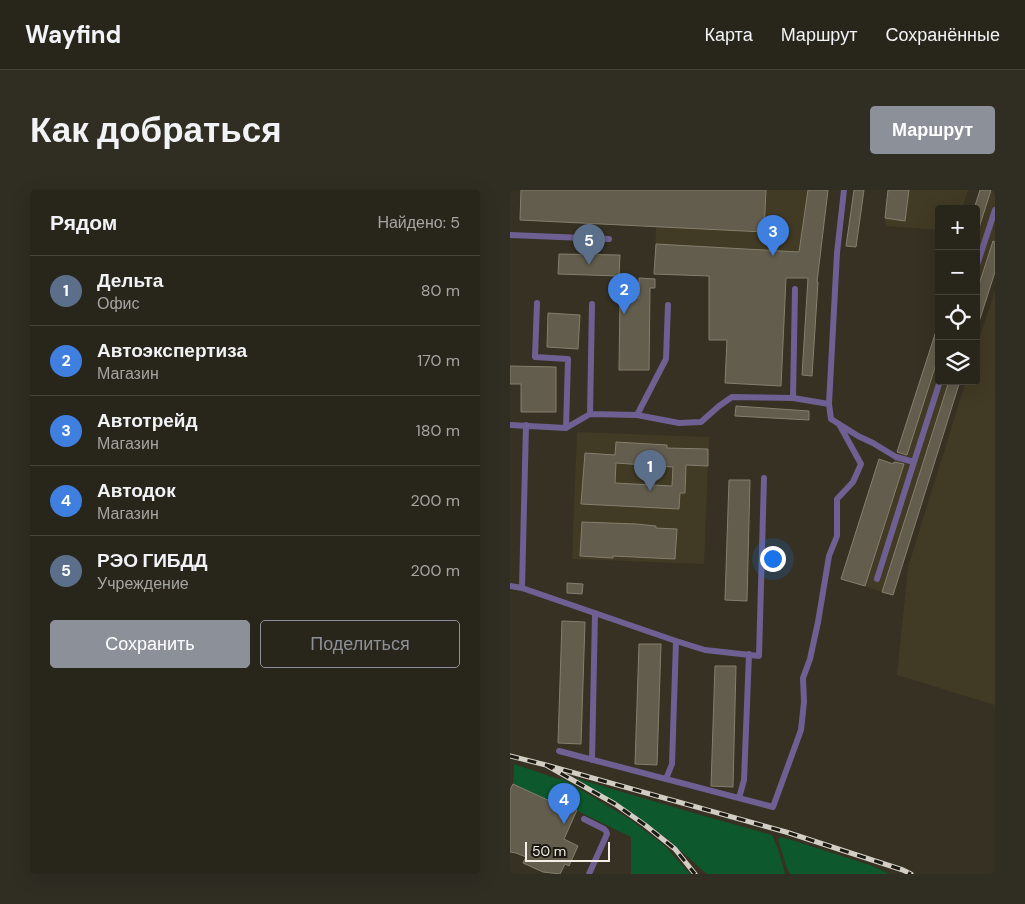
<!DOCTYPE html>
<html lang="ru">
<head>
<meta charset="utf-8">
<style>
  :root { --surface:#28251a; --page:#302d23; --text:#f1f3f6; --muted:#a5a5a2; --line:#444239; --accent:#8c9099 }
  body { margin:0; font-family:"DM Sans",sans-serif; background:var(--page); color:var(--text) }
  .controls { position:absolute; right:15px; top:15px; display:grid; overflow:hidden; border-radius:5px; box-shadow:0 5px 20px #0002 }
  .controls button { width:45px; height:45px; display:grid; place-items:center; padding:0; border:0; border-bottom:1px solid var(--line); background:var(--surface); color:var(--text); font:25px sans-serif }
  .scale { position:absolute; left:15px; bottom:12px; width:85px; box-sizing:border-box; padding-left:5px; border:2px solid #f3efe6; border-top:0; font-size:14px; line-height:18px; white-space:nowrap; color:#f3efe6; -webkit-text-stroke:4px #1b1912; paint-order:stroke }
  .you { position:absolute; left:262px; top:368px; width:18px; height:18px; margin:-12px; border:4px solid #fff; border-radius:50%; background:#1a73e8; box-shadow:0 0 0 8px #1a73e833 }
  .badge { display:grid; place-items:center; width:32px; height:32px; border-radius:50%; background:var(--accent); color:#fff; font-size:16px; font-weight:700 }
  .pin { position:absolute; translate:-50% -41px; filter:drop-shadow(0 1px 2px #0008) }
  .pin::after { content:''; position:absolute; top:26px; width:18px; height:15px; background:inherit; clip-path:polygon(0 0,100% 0,50% 100%) }
  .list { margin:0; padding:0; list-style:none }
  h2 { display:flex; justify-content:space-between; align-items:center; height:65px; margin:0; padding:0 20px; font-size:21px }
  h2 small { font-size:16px; font-weight:400; color:var(--muted) }
  .list li { display:grid; grid-template-columns:32px 1fr auto; gap:15px; align-items:center; box-sizing:border-box; height:70px; padding:0 20px; border-top:1px solid var(--line) }
  .list b { display:block; font-size:19px; white-space:nowrap }
  .list p { margin:0; font-size:16px; white-space:nowrap; color:var(--muted) }
  .list em { font-size:16px; font-style:normal; color:var(--muted) }
  .actions { display:flex; gap:10px; padding:15px 20px }
  .actions a { flex:1; padding:11px 0; border:1px solid var(--accent); border-radius:5px; text-align:center; font-size:18px; color:var(--accent) }
  .actions .main { background:var(--accent); color:#fff }
  .icon { flex:none; width:28px; height:28px; fill:none; stroke:currentColor; stroke-width:2; stroke-linecap:round; stroke-linejoin:round }
  .map { position:relative; flex:none; width:485px; height:684px; overflow:hidden; border-radius:5px }
  header { display:flex; align-items:center; gap:30px; box-sizing:border-box; height:70px; padding:0 25px; background:var(--surface); border-bottom:1px solid var(--line) }
  header strong { font-size:24px }
  nav { display:flex; gap:28px; margin-inline-start:auto; font-size:18px }
  .intro { display:flex; align-items:center; justify-content:space-between; box-sizing:border-box; height:120px; padding:0 30px }
  h1 { margin:0; font-size:35px }
  .button { padding:12px 22px; border-radius:5px; background:var(--accent); color:#fff; font-size:18px; font-weight:700 }
  main { display:flex; gap:30px; padding:0 30px }
  aside { flex:1; background:var(--surface); border-radius:5px; box-shadow:0 5px 20px #0002 }
  .map>svg:first-child { display:block }
  .built { fill:#413a24 }
  .green { fill:#0d582d }
  .building { fill:#635d4d; stroke:#857f6e; fill-rule:evenodd }
  .lines { fill:none; stroke-linecap:round; stroke-linejoin:round }
  .lane { stroke:#6e6093; stroke-width:6 }
  .rail-casing { stroke:#d2cec4; stroke-width:5 }
  .rail { stroke:#1b1912; stroke-width:3; stroke-dasharray:9; stroke-linecap:butt }
</style>
</head>
<body>
<header>
<strong>Wayfind</strong>
<nav><a>Карта</a><a>Маршрут</a><a>Сохранённые</a></nav>
</header>
<div class="intro"><h1>Как добраться</h1><a class="button">Маршрут</a></div>
<main>
<aside>
<h2>Рядом<small>Найдено: 5</small></h2>
<ul class="list">
<li><span class="badge" style="background:#5c6f8a">1</span><div><b>Дельта</b><p>Офис</p></div><em>80 m</em></li>
<li><span class="badge" style="background:#3f7fe0">2</span><div><b>Автоэкспертиза</b><p>Магазин</p></div><em>170 m</em></li>
<li><span class="badge" style="background:#3f7fe0">3</span><div><b>Автотрейд</b><p>Магазин</p></div><em>180 m</em></li>
<li><span class="badge" style="background:#3f7fe0">4</span><div><b>Автодок</b><p>Магазин</p></div><em>200 m</em></li>
<li><span class="badge" style="background:#5c6f8a">5</span><div><b>РЭО ГИБДД</b><p>Учреждение</p></div><em>200 m</em></li>
</ul>
<div class="actions"><a class="main">Сохранить</a><a>Поделиться</a></div>
</aside>
<div class="map">
<svg width="485" height="684" viewBox="0 0 485 684">
  <rect width="100%" height="100%" fill="#363122"/>
  <path class="built" d="M11,0H318L307,88L144,84L146,37L10,30Z
    M378,0H458L452,19H429V40L376,36L375,28Z
    M470,0H485V82L466,141V19Z
    M485,100V515L387,485L398,377L456,191H466V159Z
    M429,131V191H450L383,405L331,389L369,269L384,273Z
    M67,242L199,247L194,374L62,369Z"/>
  <path class="green" d="M4,574L48,589H53L121,630L155,656L180,684H121V647L43,609L42,612L3,594Z
    M65,588L180,622L262,645L268,659L275,684H197L155,647L125,625Z
    M272,647L360,675L380,684H280L277,678L268,649Z"/>
  <path class="building" d="M11,0H256L254,42L10,30Z
    M298,0H318L307,92H308L302,186L292,185L298,88H276L271,196L215,193L217,150H199V86L144,84L146,54L289,62Z
    M344,0H354L346,57L336,56Z
    M378,0H399L395,31L375,28Z
    M470,0H481L468,41L466,40V19H464Z
    M483,51L485,52V82L468,135H466V104Z
    M49,64L110,65L109,86L48,84Z
    M129,88L145,89V98H140L139,180H109L110,108H129Z
    M38,123L70,125L68,159L37,157Z
    M427,138H429V165L397,265L387,262Z
    M0,176L46,177V222H11V194H0Z
    M439,191H450L383,405L372,402Z
    M226,216L299,221V230L225,226Z
    M106,252L157,255V258L198,259V276L176,275L175,303H170L169,319L71,314L75,263L105,265ZM106,273L163,277L162,296L105,293Z
    M369,269L383,274L384,272L394,274L355,396L331,389Z
    M219,290H240L237,411L215,410Z
    M72,332L127,334L146,336V338L167,339L165,369L103,366V368L70,366Z
    M57,393L73,394L72,404L57,403Z
    M52,431L75,432L71,554L48,553Z
    M129,454H151L147,575L125,574Z
    M205,476H226L223,597L201,596Z
    M3,594L42,612L43,609L67,620L54,649L68,656L59,676L55,674L50,684L33,682L13,673L16,667L6,663L0,662V600Z"/>
  <g class="lines">
    <path class="lane" d="M0,45L99,49
      M466,78L485,20
      M27,113L25,167L58,169L56,238
      M283,208L319,214L327,63L334,0
      M319,214L321,229L348,246L363,253L386,267L404,272L430,191
      M80,224L127,225L156,169L158,115
      M127,225L169,233L191,232L209,216L222,207L283,208L285,99
      M0,235L56,238L80,224L82,114
      M367,389L404,272
      M0,396L12,398L166,451L195,460L249,466L254,288
      M12,398L16,235
      M49,561L263,617L291,540L294,512L293,488L300,469L308,432L319,366L327,346V309L343,292L351,274L329,234
      M82,570L85,423
      M156,589L162,574L166,451
      M229,608L234,590L239,464
      M74,629L94,639L96,641L97,644L79,684"/>
    <g class="rail-casing">
      <path id="rail" d="M0,566L36,575L105,614L135,635L165,659L185,684
        M36,575L276,642L393,680L401,684"/>
    </g>
    <use href="#rail" class="rail"/>
  </g>
</svg>
<div class="controls">
<button>+</button>
<button>−</button>
<button><svg class="icon" aria-label="locate" viewBox="0 0 24 24"><circle cx="12" cy="12" r="6"/><path d="M12 2v4M12 18v4M2 12h4M18 12h4"/></svg></button>
<button><svg class="icon" aria-label="layers" viewBox="0 0 24 24"><path d="M12 4l9 5-9 5-9-5zM3 14l9 5 9-5"/></svg></button>
</div>
<div class="scale">50 m</div>
<div class="you"></div>
<div class="pin badge" style="left:140px;top:301px;background:#5c6f8a">1</div>
<div class="pin badge" style="left:114px;top:124px;background:#3f7fe0">2</div>
<div class="pin badge" style="left:263px;top:66px;background:#3f7fe0">3</div>
<div class="pin badge" style="left:54px;top:634px;background:#3f7fe0">4</div>
<div class="pin badge" style="left:79px;top:75px;background:#5c6f8a">5</div>
</div>
</main>
</body>
</html>
